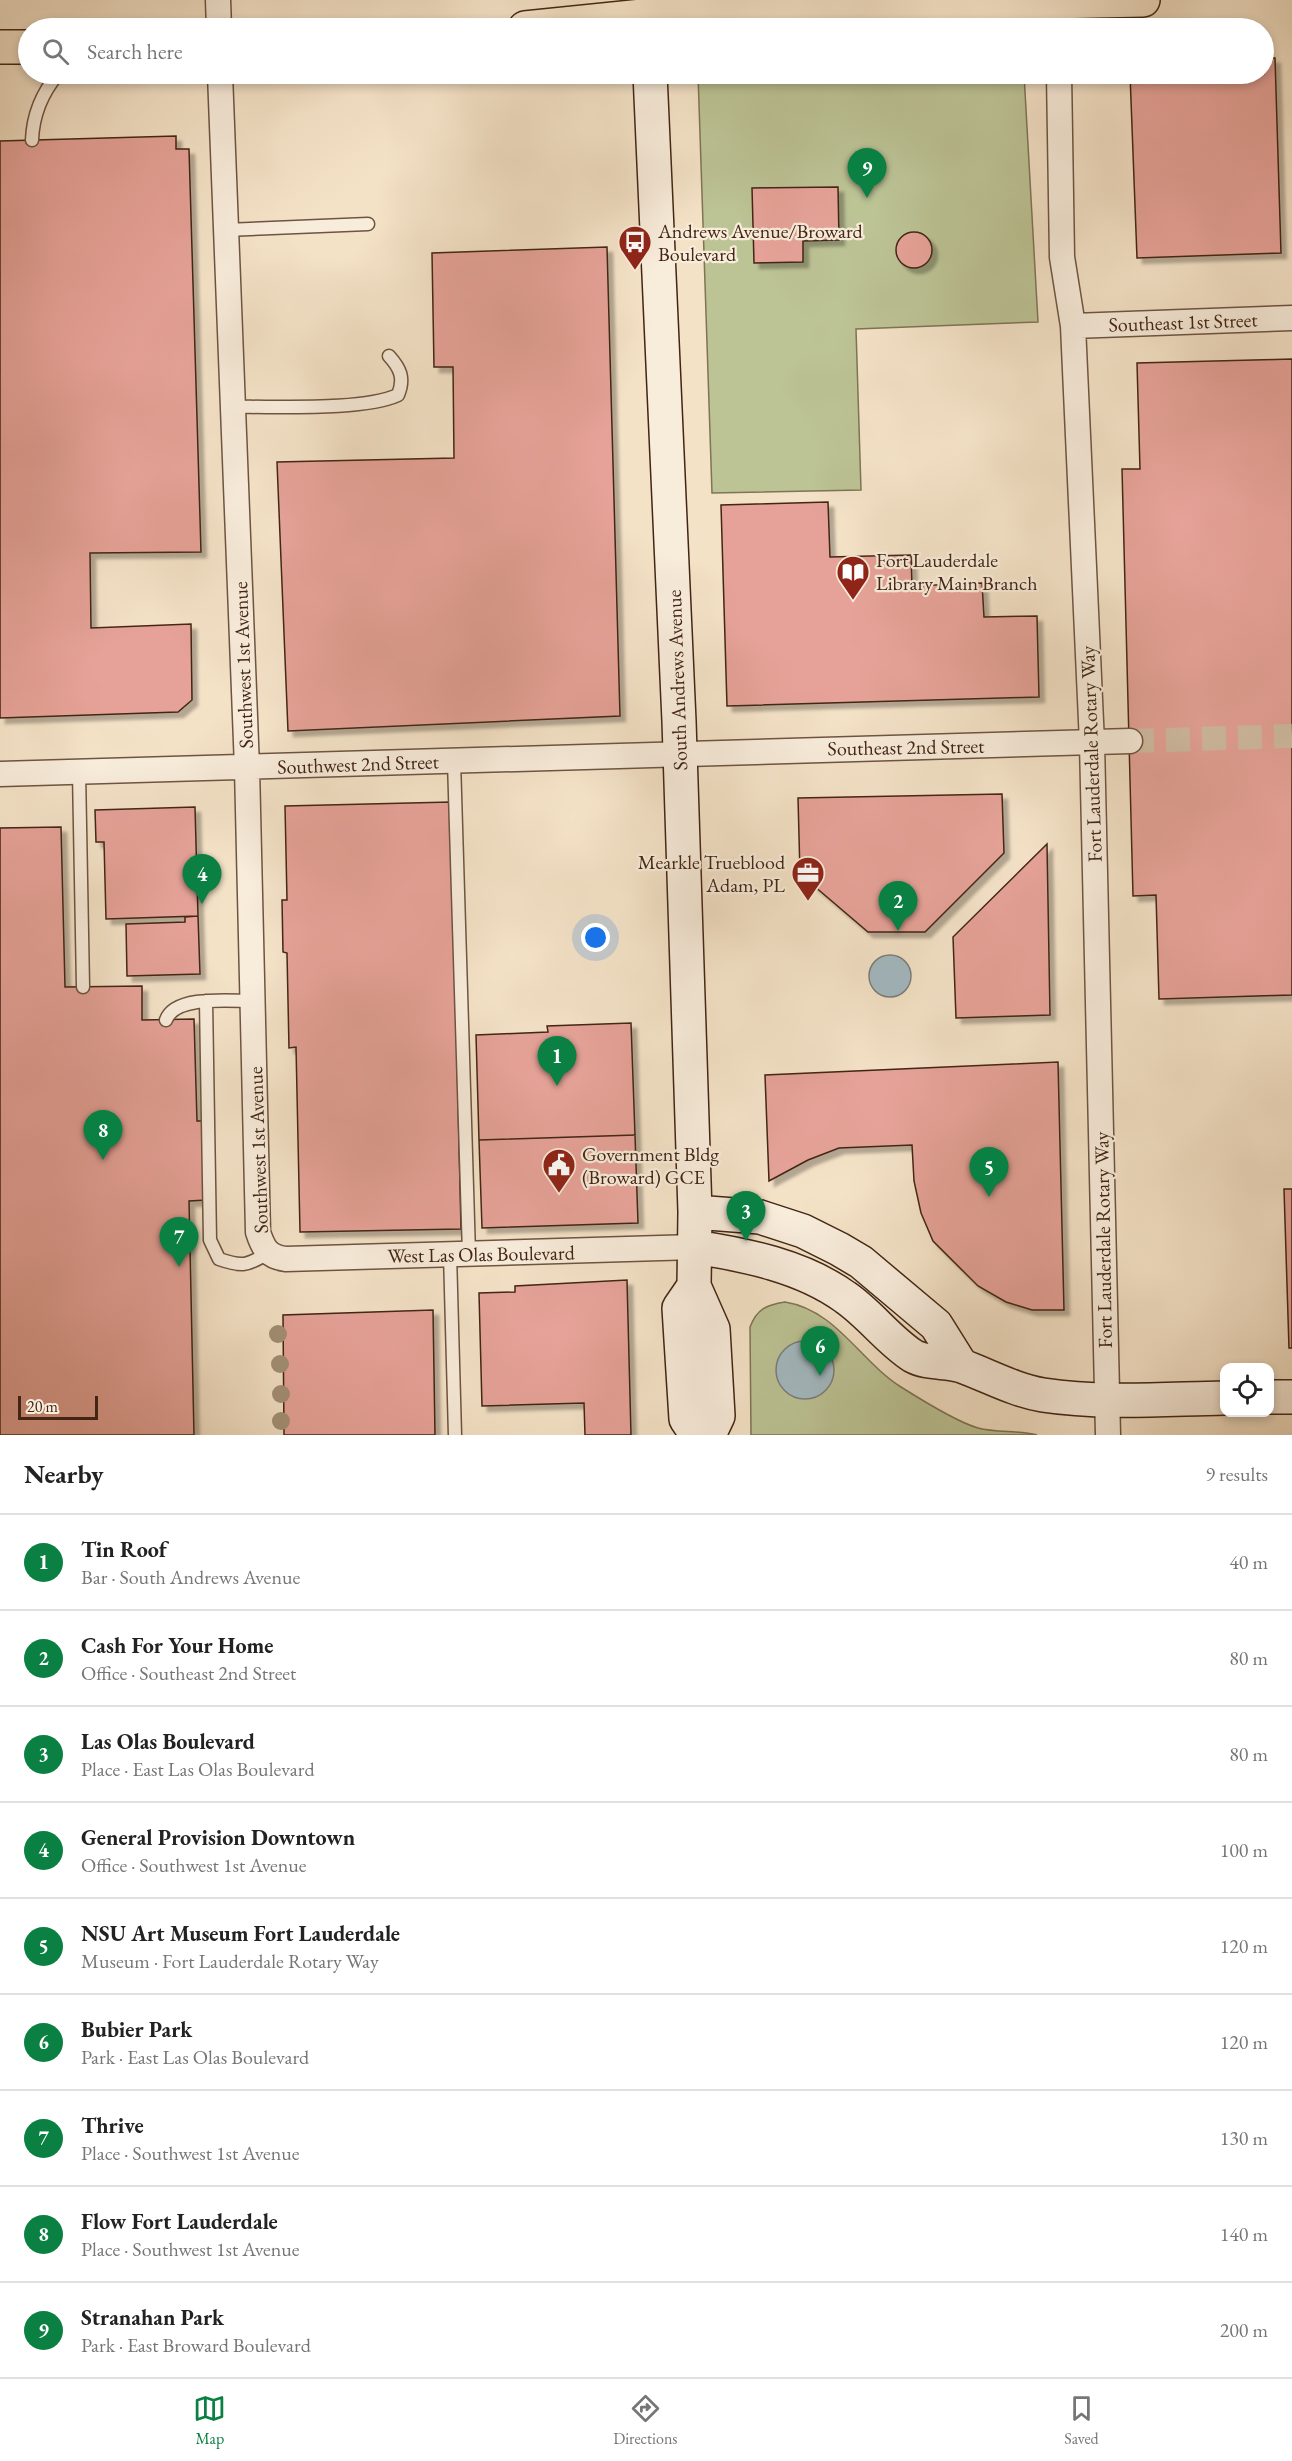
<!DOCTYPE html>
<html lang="en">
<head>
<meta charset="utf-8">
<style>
  :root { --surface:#fff; --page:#f2f2f2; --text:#222; --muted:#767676; --line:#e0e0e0; --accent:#0b8043 }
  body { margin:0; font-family:"EB Garamond",serif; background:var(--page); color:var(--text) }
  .controls { position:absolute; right:18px; bottom:18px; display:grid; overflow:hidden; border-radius:12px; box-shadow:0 3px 9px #0003 }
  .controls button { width:54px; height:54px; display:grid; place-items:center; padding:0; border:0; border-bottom:2px solid var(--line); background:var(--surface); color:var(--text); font:30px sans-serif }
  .scale { position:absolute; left:18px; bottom:15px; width:80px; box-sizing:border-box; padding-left:6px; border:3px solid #422514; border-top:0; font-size:16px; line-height:21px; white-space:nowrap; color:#422514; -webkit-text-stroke:4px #f8ecdb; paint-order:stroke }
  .you { position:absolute; left:596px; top:938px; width:21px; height:21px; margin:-15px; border:4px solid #fff; border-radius:50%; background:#1a73e8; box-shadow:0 0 0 9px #1a73e833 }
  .badge { display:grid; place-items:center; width:39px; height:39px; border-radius:50%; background:var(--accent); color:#fff; font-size:20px; font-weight:700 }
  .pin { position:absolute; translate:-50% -50px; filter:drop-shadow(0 2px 3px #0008) }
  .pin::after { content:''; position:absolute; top:32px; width:21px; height:18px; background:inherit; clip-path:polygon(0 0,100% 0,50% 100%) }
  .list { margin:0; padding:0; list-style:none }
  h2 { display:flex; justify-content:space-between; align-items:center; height:78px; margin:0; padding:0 24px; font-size:26px }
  h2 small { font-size:20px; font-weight:400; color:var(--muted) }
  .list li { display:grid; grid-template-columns:39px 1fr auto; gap:18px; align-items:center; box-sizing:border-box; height:96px; padding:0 24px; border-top:2px solid var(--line) }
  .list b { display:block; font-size:22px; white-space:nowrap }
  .list p { margin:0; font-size:20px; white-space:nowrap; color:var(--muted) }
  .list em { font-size:20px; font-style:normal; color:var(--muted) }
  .icon { flex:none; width:33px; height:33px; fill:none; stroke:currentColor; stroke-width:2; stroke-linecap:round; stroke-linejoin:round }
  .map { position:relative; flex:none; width:1292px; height:1435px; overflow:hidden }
  .search { position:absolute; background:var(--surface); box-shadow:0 3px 9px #0003; left:18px; right:18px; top:18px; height:66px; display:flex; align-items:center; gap:15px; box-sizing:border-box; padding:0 21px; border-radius:33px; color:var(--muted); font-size:22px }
  .sheet { height:942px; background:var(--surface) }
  nav { display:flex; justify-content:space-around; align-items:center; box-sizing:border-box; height:84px; border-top:2px solid var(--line); background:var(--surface); font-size:16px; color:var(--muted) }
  nav a { display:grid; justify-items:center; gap:3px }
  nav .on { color:var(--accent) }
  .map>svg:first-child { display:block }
  .green { fill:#bcc395; stroke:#7f7454; stroke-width:1.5 }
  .water { fill:#a3bac2; stroke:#7c7e7c; stroke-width:1.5 }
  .building { fill:#e6a298; stroke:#422514; stroke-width:1.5; filter:url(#shadow) }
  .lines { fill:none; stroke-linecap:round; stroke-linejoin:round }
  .minor-tunnel { stroke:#d0bca3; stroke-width:24; stroke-dasharray:24 12; stroke-linecap:butt }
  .service-casing { stroke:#6e5441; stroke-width:15 }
  .minor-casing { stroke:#6e5441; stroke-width:27 }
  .secondary-casing { stroke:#422514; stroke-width:36 }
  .primary-casing { stroke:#422514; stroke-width:36 }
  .service { stroke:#f8ecdb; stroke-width:12 }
  .minor { stroke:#f8ecdb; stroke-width:24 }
  .secondary { stroke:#f8ecdb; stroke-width:33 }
  .primary { stroke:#f4e2c7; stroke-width:33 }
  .tree { fill:#a39076 }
  .labels { text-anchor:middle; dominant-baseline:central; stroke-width:4.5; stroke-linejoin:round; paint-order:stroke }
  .poi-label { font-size:20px; fill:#422514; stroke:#f8ecdb; text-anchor:start }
  .street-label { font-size:20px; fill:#422514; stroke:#f8ecdb }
</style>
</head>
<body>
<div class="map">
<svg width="1292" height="1435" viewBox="0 0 1292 1435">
  <defs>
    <filter id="shadow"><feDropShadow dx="5.5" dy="5.5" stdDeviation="1.5" flood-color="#0004"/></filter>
  </defs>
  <rect width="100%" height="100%" fill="#f4e2c7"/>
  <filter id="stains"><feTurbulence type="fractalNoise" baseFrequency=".00333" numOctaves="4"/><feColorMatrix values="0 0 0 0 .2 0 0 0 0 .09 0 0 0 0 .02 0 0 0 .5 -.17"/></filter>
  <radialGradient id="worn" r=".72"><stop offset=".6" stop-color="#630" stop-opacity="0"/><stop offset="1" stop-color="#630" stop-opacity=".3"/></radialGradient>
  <path class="green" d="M698,74H1024L1038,322L856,329L861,490L712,493Z
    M785,1302C836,1310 860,1361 901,1387C920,1399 957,1422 978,1428C997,1433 1018,1430 1037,1435H751L750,1327C757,1309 766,1305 785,1302Z"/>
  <path class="water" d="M869 976a21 21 0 1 1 42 0a21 21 0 1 1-42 0Z
    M776 1370a29 29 0 1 1 58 0a29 29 0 1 1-58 0Z"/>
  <path class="building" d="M1264,58H1275L1281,253L1137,258L1130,74H1264Z
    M176,136V149H189L201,552L90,553L91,628L191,624L192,700L178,712L0,718V141Z
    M838,187L839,240L803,241V262L754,263L752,188Z
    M896 250a18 18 0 1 1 36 0a18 18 0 1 1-36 0Z
    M607,247L620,716L288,731L277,462L454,458L453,367H434L432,253Z
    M1292,359V995L1159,999L1156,895L1133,896L1122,469H1140L1137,363Z
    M828,502L830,557L911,555L912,586L982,583L984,617L1037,616L1039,697L727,706L721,505Z
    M1002,794L1004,853L925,932H868L800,874L798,798Z
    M451,802L461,1229L300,1232L296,1047L289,1048L287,953L283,952L282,900H287L285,806Z
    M195,807L198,916L106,919L104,842H96L95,810Z
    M61,827L65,987L142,986V1020L194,1019L197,1121H205L207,1200L189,1201L194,1435H0V828Z
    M1047,844L1050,1015L956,1018L953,937Z
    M198,916L200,974L127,976L126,924L185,922V917Z
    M631,1023L635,1135L479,1140L476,1035L548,1032L547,1026Z
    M1058,1062L1064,1310H1032L1006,1302L978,1286L933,1241L921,1213L914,1181L912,1145L839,1148L808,1160L769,1181L765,1075Z
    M635,1135L638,1223L482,1228L479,1140Z
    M1284,1189H1292V1348H1289Z
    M627,1280L631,1435H585L584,1403L482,1406L479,1293L515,1292V1286Z
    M433,1310L435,1435H284L283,1315Z"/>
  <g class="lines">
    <path class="minor-tunnel" d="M1130,741L1292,736"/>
    <g class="service-casing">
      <path id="service" d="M32,140C33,114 42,93 58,74
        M226,230L368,224
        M233,407C275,406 363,411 398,395C405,378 400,368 389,356
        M454,761L469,1254
        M79,772L83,987
        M206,1001L210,1240L219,1259C242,1267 247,1266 268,1253
        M166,1020C175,995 230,1001 252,1001
        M450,1254L455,1435"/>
    </g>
    <g class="minor-casing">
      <path id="minor" d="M218,0L219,28
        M1058,1L1059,28
        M220,74L247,768L258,1232C263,1248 268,1257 286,1259L695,1247
        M1059,74L1062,257L1073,326L1092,743L1108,1435
        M1073,326L1292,318
        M0,774L1130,741"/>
    </g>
    <g class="secondary-casing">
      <path id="secondary" d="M650,74L679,721L695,1212L694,1286L713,1329L718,1416L709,1435
        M695,1212L760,1217L803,1231L839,1249L861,1262L936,1325L961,1365
        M695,1247C746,1255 802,1266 845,1297C870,1314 888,1340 913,1356C927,1364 947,1361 962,1366C989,1376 1014,1390 1043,1395C1103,1404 1165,1399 1224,1398
        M694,1286L679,1308L686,1419L697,1435
        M1270,1397H1292"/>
    </g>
    <g class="primary-casing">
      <path id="primary" d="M525,28L700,10L1143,0
        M0,47H28"/>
    </g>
    <use href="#service" class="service"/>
    <use href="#minor" class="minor"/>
    <use href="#secondary" class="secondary"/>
    <use href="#primary" class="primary"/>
  </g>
  <g class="tree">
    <circle cx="278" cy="1334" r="9"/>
    <circle cx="280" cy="1364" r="9"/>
    <circle cx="281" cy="1394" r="9"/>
    <circle cx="281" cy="1421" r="9"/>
  </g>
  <defs>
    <g id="bus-pin" transform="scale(1.725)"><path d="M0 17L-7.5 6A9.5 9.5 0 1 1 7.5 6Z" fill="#8f2418" stroke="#f8ecdb"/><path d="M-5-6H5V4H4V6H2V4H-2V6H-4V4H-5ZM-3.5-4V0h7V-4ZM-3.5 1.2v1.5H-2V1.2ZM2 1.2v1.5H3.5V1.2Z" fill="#fff"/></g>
    <g id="library-pin" transform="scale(1.725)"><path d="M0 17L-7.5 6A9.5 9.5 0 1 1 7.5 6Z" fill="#8f2418" stroke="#f8ecdb"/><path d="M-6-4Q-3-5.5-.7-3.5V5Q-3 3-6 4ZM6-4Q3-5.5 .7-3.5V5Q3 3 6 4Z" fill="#fff"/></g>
    <g id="office-pin" transform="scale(1.725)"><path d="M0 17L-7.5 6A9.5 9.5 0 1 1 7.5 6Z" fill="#8f2418" stroke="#f8ecdb"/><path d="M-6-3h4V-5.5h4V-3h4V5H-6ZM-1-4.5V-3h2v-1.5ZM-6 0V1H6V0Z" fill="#fff"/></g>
    <g id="civic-pin" transform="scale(1.725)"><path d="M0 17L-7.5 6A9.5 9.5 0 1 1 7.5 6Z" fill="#8f2418" stroke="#f8ecdb"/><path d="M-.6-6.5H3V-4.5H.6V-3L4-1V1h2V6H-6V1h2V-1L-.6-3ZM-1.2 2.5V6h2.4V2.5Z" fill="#fff"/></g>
  </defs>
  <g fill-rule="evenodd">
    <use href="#bus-pin" x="635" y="242"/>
    <use href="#library-pin" x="853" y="572"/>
    <use href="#office-pin" x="808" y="873"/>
    <use href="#civic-pin" x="559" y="1165"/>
  </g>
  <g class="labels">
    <g class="poi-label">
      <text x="658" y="231">Andrews Avenue/Broward<tspan x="658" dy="23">Boulevard</tspan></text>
      <text x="876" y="560">Fort Lauderdale<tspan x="876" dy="23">Library Main Branch</tspan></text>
      <text x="785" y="862" text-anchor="end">Mearkle Trueblood<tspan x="785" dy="23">Adam, PL</tspan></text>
      <text x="582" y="1154">Government Bldg<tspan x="582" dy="23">(Broward) GCE</tspan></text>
    </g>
    <g class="street-label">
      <text transform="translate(1183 322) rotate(-2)">Southeast 1st Street</text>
      <text transform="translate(243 665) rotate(-92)">Southwest 1st Avenue</text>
      <text transform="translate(677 680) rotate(-92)">South Andrews Avenue</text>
      <text transform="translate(906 747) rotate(-1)">Southeast 2nd Street</text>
      <text transform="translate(1091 754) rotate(-92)">Fort Lauderdale Rotary Way</text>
      <text transform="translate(358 764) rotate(-2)">Southwest 2nd Street</text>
      <text transform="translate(258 1150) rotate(-92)">Southwest 1st Avenue</text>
      <text transform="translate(1103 1240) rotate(-91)">Fort Lauderdale Rotary Way</text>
      <text transform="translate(481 1254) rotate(-1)">West Las Olas Boulevard</text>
    </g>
  </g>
  <rect width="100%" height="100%" filter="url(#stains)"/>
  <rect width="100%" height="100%" fill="url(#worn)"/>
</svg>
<div class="controls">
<button><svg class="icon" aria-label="locate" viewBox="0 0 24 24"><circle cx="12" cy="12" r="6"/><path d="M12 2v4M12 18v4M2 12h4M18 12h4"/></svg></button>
</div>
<div class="scale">20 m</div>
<div class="you"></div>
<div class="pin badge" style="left:557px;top:1086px">1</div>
<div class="pin badge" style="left:898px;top:931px">2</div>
<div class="pin badge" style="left:746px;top:1241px">3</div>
<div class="pin badge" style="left:202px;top:904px">4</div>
<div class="pin badge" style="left:989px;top:1197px">5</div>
<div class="pin badge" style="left:820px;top:1376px">6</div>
<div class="pin badge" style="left:179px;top:1267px">7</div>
<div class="pin badge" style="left:103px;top:1160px">8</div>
<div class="pin badge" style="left:867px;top:198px">9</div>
<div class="search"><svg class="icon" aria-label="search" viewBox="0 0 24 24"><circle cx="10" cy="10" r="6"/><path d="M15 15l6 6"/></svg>Search here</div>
</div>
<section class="sheet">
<h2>Nearby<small>9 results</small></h2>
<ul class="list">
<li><span class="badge">1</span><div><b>Tin Roof</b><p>Bar · South Andrews Avenue</p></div><em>40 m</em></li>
<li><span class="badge">2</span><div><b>Cash For Your Home</b><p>Office · Southeast 2nd Street</p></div><em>80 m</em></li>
<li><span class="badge">3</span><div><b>Las Olas Boulevard</b><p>Place · East Las Olas Boulevard</p></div><em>80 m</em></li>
<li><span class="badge">4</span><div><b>General Provision Downtown</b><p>Office · Southwest 1st Avenue</p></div><em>100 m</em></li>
<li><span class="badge">5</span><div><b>NSU Art Museum Fort Lauderdale</b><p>Museum · Fort Lauderdale Rotary Way</p></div><em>120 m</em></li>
<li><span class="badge">6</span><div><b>Bubier Park</b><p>Park · East Las Olas Boulevard</p></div><em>120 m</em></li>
<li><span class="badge">7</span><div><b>Thrive</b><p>Place · Southwest 1st Avenue</p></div><em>130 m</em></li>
<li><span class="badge">8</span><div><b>Flow Fort Lauderdale</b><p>Place · Southwest 1st Avenue</p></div><em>140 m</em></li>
<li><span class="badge">9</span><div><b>Stranahan Park</b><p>Park · East Broward Boulevard</p></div><em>200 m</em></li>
</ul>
</section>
<nav>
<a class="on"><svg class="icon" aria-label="map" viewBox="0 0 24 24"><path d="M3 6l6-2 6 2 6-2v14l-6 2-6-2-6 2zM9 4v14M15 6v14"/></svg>Map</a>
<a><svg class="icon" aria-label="directions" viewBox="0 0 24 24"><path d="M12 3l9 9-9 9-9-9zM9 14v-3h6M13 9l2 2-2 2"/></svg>Directions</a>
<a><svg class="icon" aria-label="saved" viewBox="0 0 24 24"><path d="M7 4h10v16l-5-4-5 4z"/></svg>Saved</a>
</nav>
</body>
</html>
